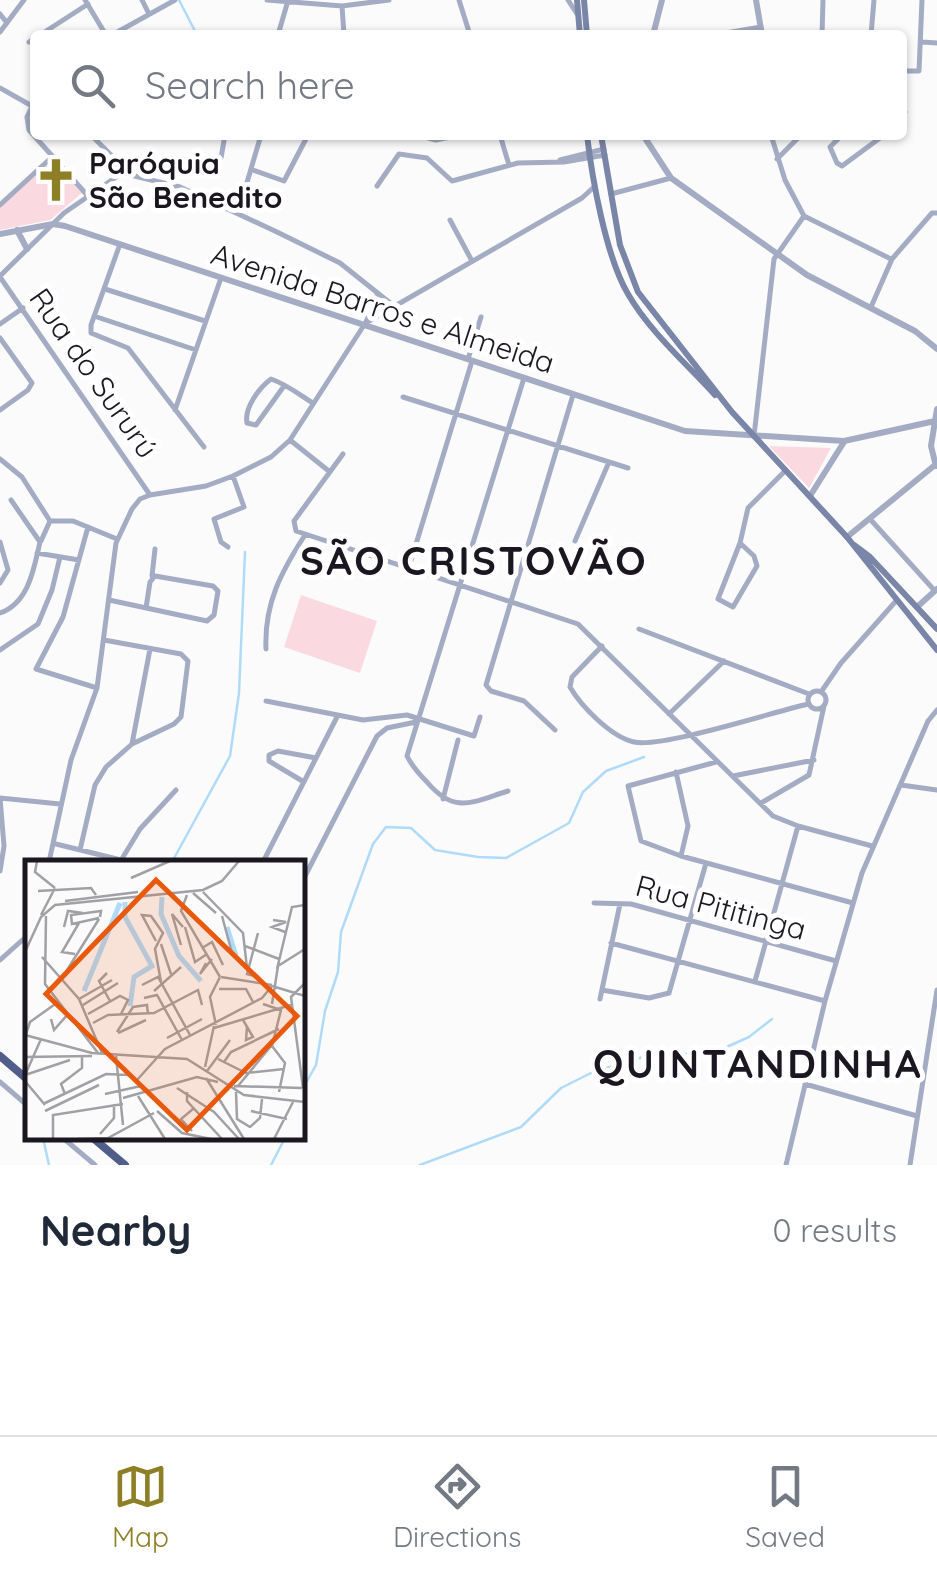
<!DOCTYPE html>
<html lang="en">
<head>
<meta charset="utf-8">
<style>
  :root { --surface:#fff; --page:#f6f6f7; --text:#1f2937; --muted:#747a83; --line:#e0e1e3; --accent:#8d7f26 }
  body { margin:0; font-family:Quicksand,sans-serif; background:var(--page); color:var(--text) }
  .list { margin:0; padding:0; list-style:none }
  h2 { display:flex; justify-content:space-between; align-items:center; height:130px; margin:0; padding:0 40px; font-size:42px }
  h2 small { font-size:32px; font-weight:400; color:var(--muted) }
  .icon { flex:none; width:55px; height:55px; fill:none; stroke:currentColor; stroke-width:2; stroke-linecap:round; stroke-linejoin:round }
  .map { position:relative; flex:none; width:937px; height:1165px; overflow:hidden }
  .search { position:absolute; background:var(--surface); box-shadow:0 2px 8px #0004; left:30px; right:30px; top:30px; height:110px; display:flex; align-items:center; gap:25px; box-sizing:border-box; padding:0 35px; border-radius:10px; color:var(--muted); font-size:38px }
  .sheet { height:270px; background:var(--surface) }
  nav { display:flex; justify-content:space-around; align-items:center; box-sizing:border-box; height:140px; border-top:2px solid var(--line); background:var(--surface); font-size:28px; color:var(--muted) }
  nav a { display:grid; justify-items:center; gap:5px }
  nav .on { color:var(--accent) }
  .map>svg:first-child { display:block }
  .green { fill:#fbd9e0 }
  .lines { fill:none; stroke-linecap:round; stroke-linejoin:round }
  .stream { stroke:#afdbf9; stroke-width:2.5 }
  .minor { stroke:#a4acc3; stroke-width:5 }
  .tertiary { stroke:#a4acc3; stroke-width:6 }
  .secondary { stroke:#7a86a7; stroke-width:6 }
  .trunk { stroke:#515e89; stroke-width:8 }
  .labels { text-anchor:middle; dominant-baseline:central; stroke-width:10; stroke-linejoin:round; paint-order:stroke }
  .poi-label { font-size:30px; font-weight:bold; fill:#1b1721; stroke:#fff; text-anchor:start }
  .street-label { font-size:30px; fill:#1b1721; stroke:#fff }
  .district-label { font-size:40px; font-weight:bold; letter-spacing:2.5px; fill:#1b1721; stroke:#fff }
  .inset-river { fill:none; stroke:#afdbf9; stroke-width:5 }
  .inset-road { fill:none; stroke:#a1a0a4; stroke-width:2.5 }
  .view { fill:#e8590c; fill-opacity:0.15; stroke:#e8590c; stroke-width:5 }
  .inset-edge { fill:none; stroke:#1b1721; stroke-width:5 }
</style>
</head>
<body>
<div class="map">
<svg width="937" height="1165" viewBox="0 0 937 1165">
  <rect width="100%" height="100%" fill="#fbfbfb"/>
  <path class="green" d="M49,160L82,193L50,220L0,230V205Z
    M769,446L831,448L809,488Z
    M301,595L377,621L360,673L284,647Z"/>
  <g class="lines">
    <path class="stream" d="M179,0L197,35
      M164,136L165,135
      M172,862L230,756L239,693L245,552
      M302,1090L316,1065L325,1011L338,972L341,932L373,844L386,827L411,828L435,850L478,857L506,858L569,823L583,792L606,771L644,757
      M43,1138L49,1165
      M271,1165L285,1138
      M420,1165L521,1127L561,1088L593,1072L650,1055L713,1053L749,1037L772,1019"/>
    <path class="minor" d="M85,0L106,35
      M142,0L149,14
      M267,0L342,6L389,0
      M459,0L470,35
      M568,0L577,14
      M342,6L344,35
      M0,14L7,23
      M0,32L24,0
      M40,35L88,4
      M112,35L175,0
      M278,35L287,4
      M714,35L761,27
      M822,35L823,0
      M871,35L874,0
      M29,42L35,38
      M922,42L937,43
      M902,71H919L922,0
      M0,88L32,106
      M35,100L27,117L29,130L87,195
      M902,111L905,112L902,115
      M91,135L111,155L122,173
      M417,135L436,140L460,135
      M500,135L509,165
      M771,135L785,180L804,216
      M842,135L830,147L837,163L842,166L884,135
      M221,158L225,135
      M777,159L801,135
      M560,160L604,149
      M253,170L284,181L308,135
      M122,173L180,187L277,232L340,263L394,306
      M377,186L399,154L427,158L452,181L518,163L564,162L605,155
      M611,194L671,178
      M0,205L52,157
      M238,213L261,135
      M804,216L891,259
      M450,220L472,261
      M120,244L91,325V333L128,348L204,447
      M0,276L64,213L122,173
      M0,277L150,495
      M105,289L205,321
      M871,307L892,259L932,213H937
      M94,316L196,350
      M369,321L582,198L595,186
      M0,324L23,308
      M0,338L32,383L28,390L0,410
      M468,359L481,317
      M284,386L256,425L247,423C244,408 259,388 271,379C286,384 300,395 313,403
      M403,397L628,468
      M175,410L221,278
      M754,436L774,259L804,216
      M290,440L330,472
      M343,454L294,521L296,531L578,624L773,816L798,826L872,846
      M0,459L22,477L50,521L41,541
      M870,519L935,591
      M50,521H73L117,539
      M88,527L63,617L36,669L97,688
      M575,541L609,462
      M0,542L8,570L0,583
      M740,543L754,556L757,566L733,607L718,599L740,543L748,508L786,470
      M228,547L221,542L214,519L244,507L233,476
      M37,553L79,560
      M409,567L472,361
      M152,576L155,549
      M109,600L207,621L214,615L218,591L213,586L155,576L150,582L146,608
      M0,613C29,603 34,568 40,542L11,500
      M639,629L809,694
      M602,646L572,677L570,687C581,706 611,737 634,742C663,748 773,712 808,704
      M266,649C264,604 281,572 305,535
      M0,650L38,624L52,590L60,557
      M808 700a9 9 0 1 1 18 0a9 9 0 1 1-18 0Z
      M821,692L841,663L896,601
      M266,701L363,720L407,715L474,736L480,717
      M669,714L724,661
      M555,730L524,701L491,691L486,685L573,395
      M132,744L150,649
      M716,762L628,786L641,841L681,856L853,903
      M676,772L688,826L681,856
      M733,776L814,760
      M304,782L269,761V755L278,751L316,758
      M901,785L937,790
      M508,791C472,802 455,815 427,782C419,774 412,766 407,756L524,378
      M0,798L60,804
      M443,799L458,740
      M761,803L809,775L824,706
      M56,844L121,860
      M80,850L95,785L106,767L132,744L174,724L181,717L188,661L181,654L104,640
      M49,862L71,760L97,688L116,543L132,509L140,499L150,495L206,486L233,476L271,457L290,440L366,322L377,295
      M120,862L140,829L176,790
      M263,862L338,715
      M0,871L4,846L0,798
      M302,882L377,736L387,728L416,722
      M594,903L631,904L836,961
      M611,943L825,1001
      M0,960L28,935
      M755,981L798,826
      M602,990L649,998L669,993L706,863
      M600,999L620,904
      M0,1082L28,1106
      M805,1084L917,1116
      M63,1138L95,1165
      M786,1165L825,1001L862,873L928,721L937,710
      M910,1165L937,990"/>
    <path class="tertiary" d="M756,0L762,35
      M653,35L662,0
      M643,135L671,178L807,275L915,331L937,349
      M17,230L27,249
      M0,234L53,224L65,226L685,431L844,441L935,421
      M936,466L931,446L937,409
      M810,496L844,442
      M847,537L935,465
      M917,607L937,589"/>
    <path class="secondary" d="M577,0L580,35
      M584,0L587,35
      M587,135C592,178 606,257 628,294C650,332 686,363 715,395
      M601,135L620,245L638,292L732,412L847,537L937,650
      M854,545L870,557L937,629"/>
    <path class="trunk" d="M0,1056L28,1080
      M93,1138L125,1165"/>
  </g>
  <defs>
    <g id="church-bare" transform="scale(3.45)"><path d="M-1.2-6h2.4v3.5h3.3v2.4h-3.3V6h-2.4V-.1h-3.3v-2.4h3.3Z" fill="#8d7f26" stroke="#fff" stroke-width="2.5" paint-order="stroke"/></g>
  </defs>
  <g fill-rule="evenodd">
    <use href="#church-bare" x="56" y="180"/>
  </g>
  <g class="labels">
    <g class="poi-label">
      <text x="89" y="163">Paróquia<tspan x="89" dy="34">São Benedito</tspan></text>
    </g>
    <g class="street-label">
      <text transform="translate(383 308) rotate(18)">Avenida Barros e Almeida</text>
      <text transform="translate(94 373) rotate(55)">Rua do Sururú</text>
      <text transform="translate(721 907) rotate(15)">Rua Pititinga</text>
    </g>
    <g class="district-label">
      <text x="474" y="560">SÃO CRISTOVÃO</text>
      <text x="758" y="1063">QUINTANDINHA</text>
    </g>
  </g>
  <g transform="translate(25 860)">
    <rect width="280" height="280" fill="#fbfbfb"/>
    <path class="inset-river" d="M137,37L136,54L154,96L176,121M100,42V57L127,106L109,117L105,146M202,67L211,96M59,131L95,43"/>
    <path class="inset-road" d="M12,1L10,12L30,28M106,18L145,1M13,31L66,28L71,35M178,32L218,73L222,108M168,33L191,53M162,35L156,51L195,117M40,41L113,32M16,55L30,28M21,56L20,124L73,193M197,56L207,93M74,58L47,64L46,55L76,51L75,57M248,60L261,62L247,67L260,72M39,67L43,51L58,53M160,67L170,102L182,94M131,81L117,55L126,56L138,73L130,89L136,122M136,84L146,114M156,85L147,54L158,67M220,86L254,99M177,88L187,82L198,105M0,92L16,57L30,45L178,30L197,21L214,1M50,94L37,92L54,63M17,97L54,139L77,193M181,103L175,114L187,99M252,109L267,47L280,45M82,113L74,121L85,141M39,115L74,59M196,117L247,125M233,117L222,114L233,73M117,125L133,117L165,175M247,126L280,136M194,129H221L228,142M129,131L156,107M119,138L132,135L157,180M54,139L87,120M238,144L256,150L247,186M247,144L253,106L280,89M58,145L93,123M63,154L95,136L103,140L96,154M26,159L29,170L43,154M218,160L228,177L221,180L222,167M68,163L83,155L129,153L173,130L177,145M191,165L185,137L195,117M189,168L266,145M92,172L108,147L122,145L123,154M93,173L121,160M1,174L5,162L33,142M0,175L67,193L162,199L219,235L280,242M142,178L177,159M247,186L260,203L254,232M91,196L98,265M0,197L67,196M193,199L221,213L259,209M199,202L206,192L254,169M180,207L189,166M182,211L205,180M1,213L16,179M0,215L45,200M181,218L219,279M112,220L140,189L237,138L247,126M0,221L20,245M209,226L277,228M213,226L246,186M152,228L189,252L214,279M278,228L266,137L280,123M162,232V241L197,279M211,232L212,259L225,267M40,234L36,224L57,208V196M80,234L116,226M113,236L140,279M98,238L172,217L193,222M18,244L81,214L106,215L120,229M20,251L74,225M132,251L157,273L186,279M226,251L262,259M225,267L235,258L237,239M167,271L156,259L168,249M75,274L89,258V244M28,279V255L98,244M52,279L83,278L129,253M249,279L268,242"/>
    <path class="view" d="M131,20L272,156L162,270L21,134Z"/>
    <rect width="280" height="280" class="inset-edge"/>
  </g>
</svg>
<div class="search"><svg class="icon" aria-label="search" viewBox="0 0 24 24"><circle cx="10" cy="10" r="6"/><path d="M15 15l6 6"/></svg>Search here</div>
</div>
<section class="sheet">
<h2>Nearby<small>0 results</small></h2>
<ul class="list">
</ul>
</section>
<nav>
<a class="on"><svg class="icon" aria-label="map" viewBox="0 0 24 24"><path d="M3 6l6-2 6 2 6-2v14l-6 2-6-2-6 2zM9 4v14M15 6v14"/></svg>Map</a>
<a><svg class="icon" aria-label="directions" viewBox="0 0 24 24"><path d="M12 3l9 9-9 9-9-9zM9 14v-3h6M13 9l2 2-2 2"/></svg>Directions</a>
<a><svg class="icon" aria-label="saved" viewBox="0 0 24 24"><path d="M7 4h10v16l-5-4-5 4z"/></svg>Saved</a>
</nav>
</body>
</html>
